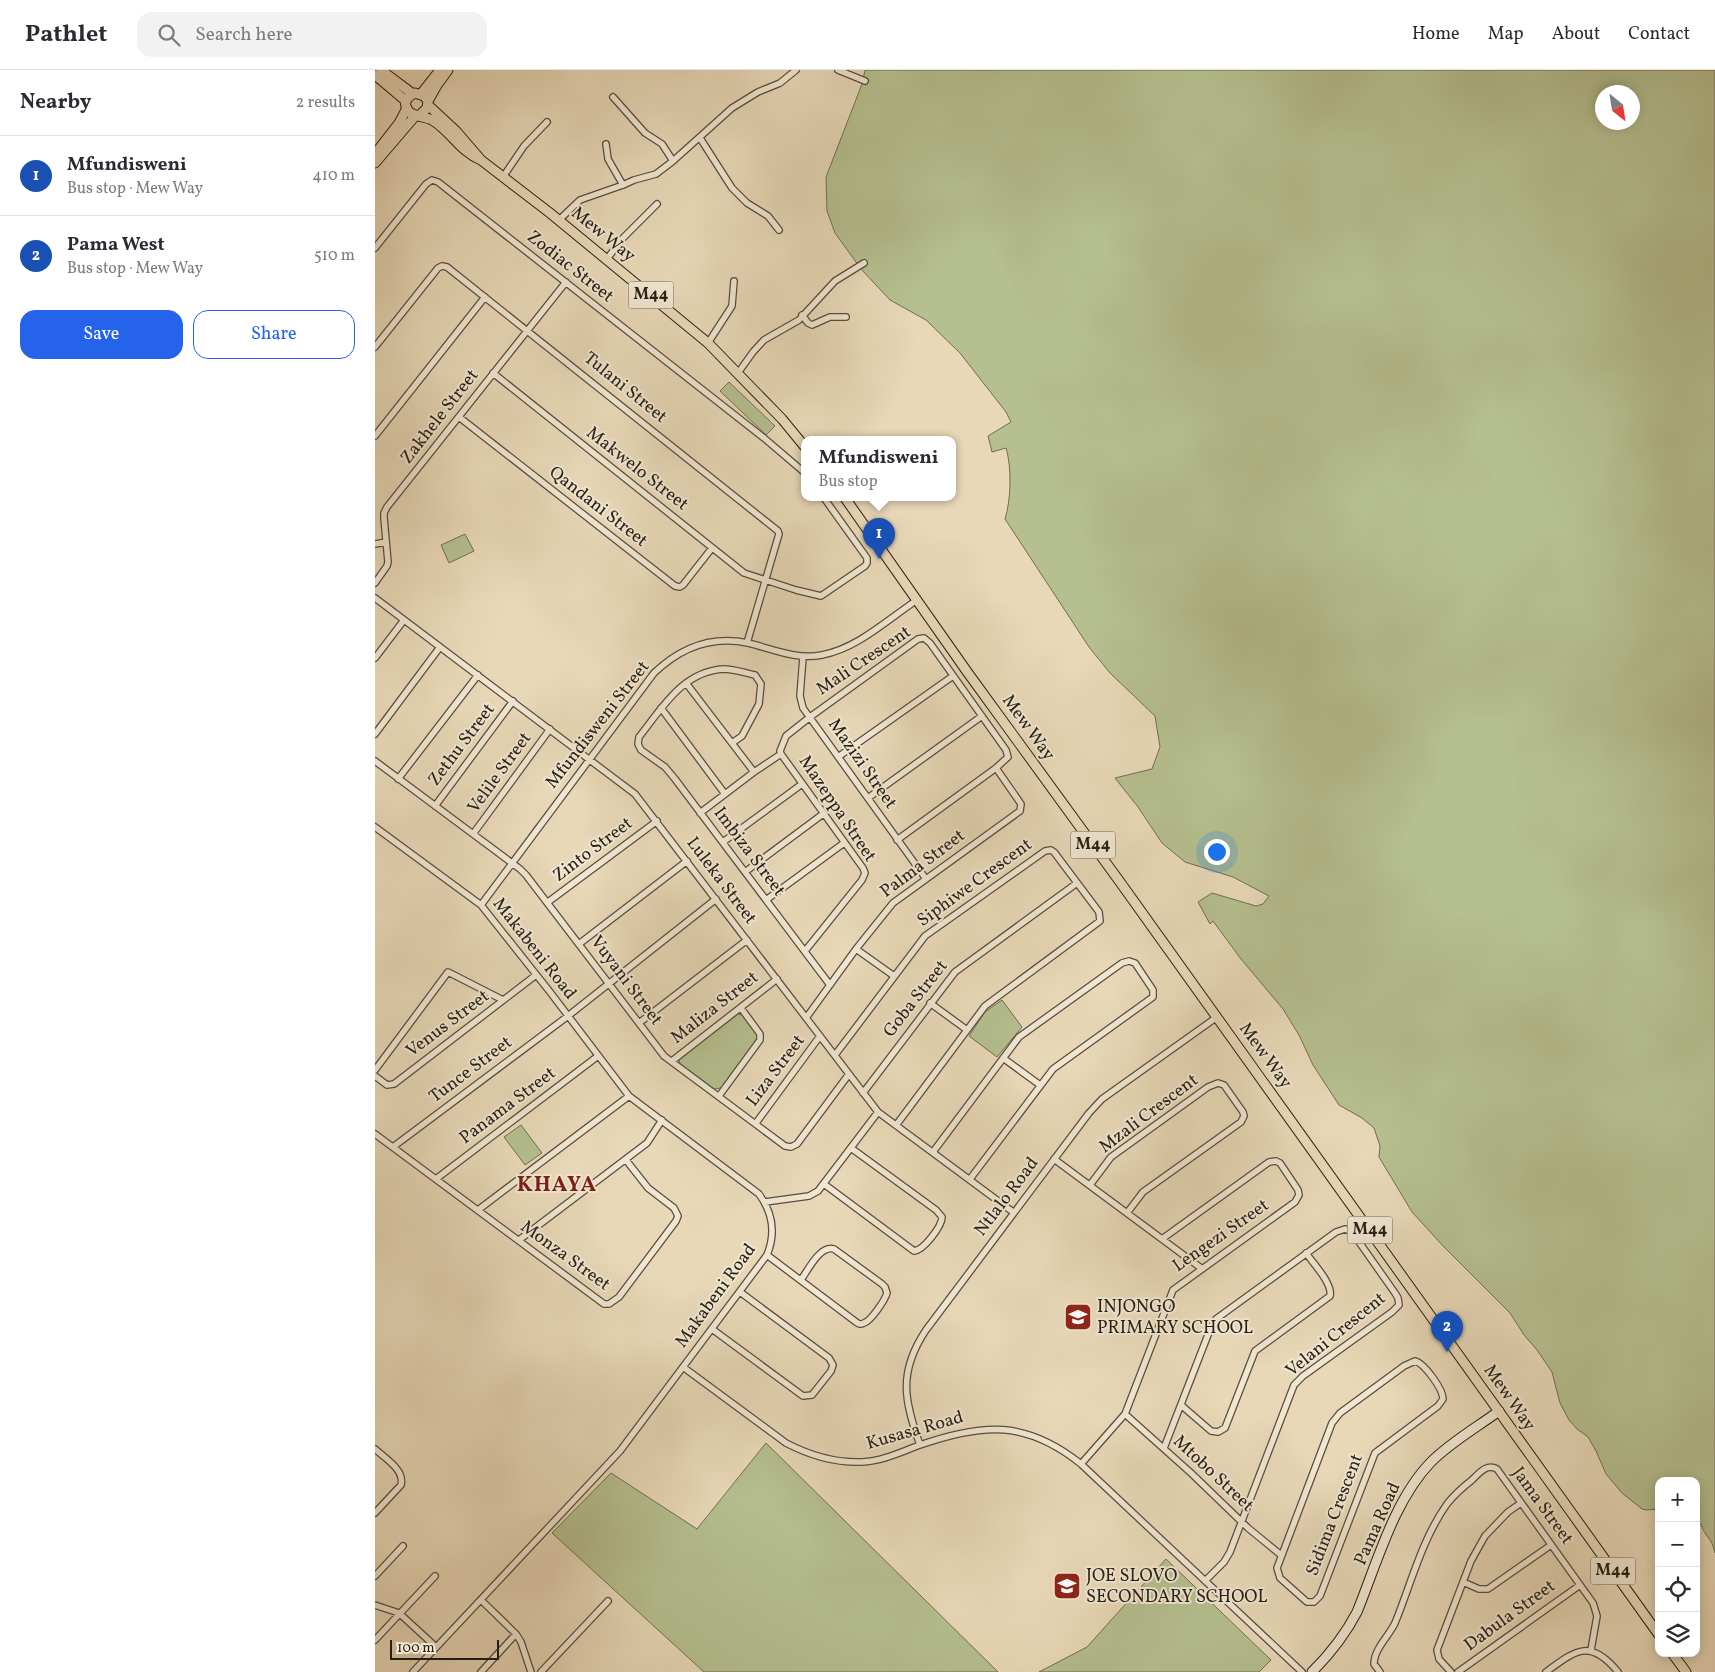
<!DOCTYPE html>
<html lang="en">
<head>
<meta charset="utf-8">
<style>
  :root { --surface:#fff; --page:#f2f2f3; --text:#2b2b33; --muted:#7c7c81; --line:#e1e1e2; --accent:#2563eb }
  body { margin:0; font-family:Vollkorn,serif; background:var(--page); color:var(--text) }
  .controls { position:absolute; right:15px; bottom:15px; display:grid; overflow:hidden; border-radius:10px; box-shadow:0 2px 12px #0003 }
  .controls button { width:45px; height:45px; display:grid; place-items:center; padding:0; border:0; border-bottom:1px solid var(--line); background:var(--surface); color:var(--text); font:25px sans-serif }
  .compass { position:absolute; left:1220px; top:15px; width:45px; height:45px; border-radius:50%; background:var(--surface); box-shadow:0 2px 12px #0003; rotate:150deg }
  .scale { position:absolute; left:15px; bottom:12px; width:109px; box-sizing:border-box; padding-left:5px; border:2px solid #271f15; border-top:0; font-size:14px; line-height:18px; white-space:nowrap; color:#271f15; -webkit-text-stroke:4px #f0e6d1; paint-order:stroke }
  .you { position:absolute; left:841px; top:781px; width:18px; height:18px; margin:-12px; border:4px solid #fff; border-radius:50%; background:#1a73e8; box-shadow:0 0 0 8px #1a73e833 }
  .badge { display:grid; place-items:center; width:32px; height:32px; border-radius:50%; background:var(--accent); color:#fff; font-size:16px; font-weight:700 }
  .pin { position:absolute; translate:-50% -41px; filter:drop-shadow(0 1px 2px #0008) }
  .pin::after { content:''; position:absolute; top:26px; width:18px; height:15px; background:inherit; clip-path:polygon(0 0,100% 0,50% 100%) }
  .popup { position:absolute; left:426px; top:366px; width:155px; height:65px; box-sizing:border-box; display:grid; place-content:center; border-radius:10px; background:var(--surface); filter:drop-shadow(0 1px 4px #0005); font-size:16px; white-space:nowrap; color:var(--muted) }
  .popup b { font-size:19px; color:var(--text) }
  .popup::after { content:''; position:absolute; left:50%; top:100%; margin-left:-10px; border:10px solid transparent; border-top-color:var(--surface) }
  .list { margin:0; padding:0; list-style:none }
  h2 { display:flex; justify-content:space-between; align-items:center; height:65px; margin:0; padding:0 20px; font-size:21px }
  h2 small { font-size:16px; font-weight:400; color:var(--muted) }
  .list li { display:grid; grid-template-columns:32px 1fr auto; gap:15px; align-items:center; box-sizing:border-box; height:80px; padding:0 20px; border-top:1px solid var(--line) }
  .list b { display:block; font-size:19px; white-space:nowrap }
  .list p { margin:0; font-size:16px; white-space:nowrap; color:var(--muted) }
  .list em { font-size:16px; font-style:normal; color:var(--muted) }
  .actions { display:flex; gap:10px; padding:15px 20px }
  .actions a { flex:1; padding:11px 0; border:1px solid var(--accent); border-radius:15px; text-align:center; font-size:18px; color:var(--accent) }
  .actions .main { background:var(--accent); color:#fff }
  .icon { flex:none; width:28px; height:28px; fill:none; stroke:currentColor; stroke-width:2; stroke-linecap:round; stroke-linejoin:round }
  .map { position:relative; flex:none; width:1340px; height:1602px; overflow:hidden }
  header { display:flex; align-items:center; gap:30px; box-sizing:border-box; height:70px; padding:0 25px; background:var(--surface); border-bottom:1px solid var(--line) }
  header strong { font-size:24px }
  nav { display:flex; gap:28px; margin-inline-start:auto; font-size:18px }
  .search { width:350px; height:45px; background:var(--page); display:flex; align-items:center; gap:12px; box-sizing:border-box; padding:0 18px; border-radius:15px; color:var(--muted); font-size:19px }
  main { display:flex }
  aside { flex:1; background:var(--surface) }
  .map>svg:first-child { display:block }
  .green { fill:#b5bf8f; stroke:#6e6f52; fill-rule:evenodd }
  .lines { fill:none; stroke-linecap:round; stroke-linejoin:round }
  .street-casing { stroke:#574d3e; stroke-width:8 }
  .secondary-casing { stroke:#271f15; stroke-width:11 }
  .primary-casing { stroke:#271f15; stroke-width:11 }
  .street { stroke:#f0e6d1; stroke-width:5.5 }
  .secondary { stroke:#f0e6d1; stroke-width:9 }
  .primary { stroke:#e8d8b8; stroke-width:9 }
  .labels { text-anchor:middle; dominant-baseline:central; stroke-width:4; stroke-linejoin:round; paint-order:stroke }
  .shield { fill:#f0e6d1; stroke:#635b4d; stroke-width:1 }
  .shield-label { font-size:16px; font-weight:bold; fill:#271f15 }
  .street-label { font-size:18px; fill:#271f15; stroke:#f0e6d1 }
  .poi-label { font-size:18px; fill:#271f15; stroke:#f0e6d1; text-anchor:start }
  .district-label { font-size:22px; font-weight:bold; letter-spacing:1px; fill:#7a1f14; stroke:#f0e6d1 }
</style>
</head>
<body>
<header>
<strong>Pathlet</strong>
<div class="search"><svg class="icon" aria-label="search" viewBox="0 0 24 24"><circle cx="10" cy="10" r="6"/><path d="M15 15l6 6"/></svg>Search here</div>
<nav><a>Home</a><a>Map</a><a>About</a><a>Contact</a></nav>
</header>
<main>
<aside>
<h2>Nearby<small>2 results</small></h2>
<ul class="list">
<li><span class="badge" style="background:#1a4fb4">1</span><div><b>Mfundisweni</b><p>Bus stop · Mew Way</p></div><em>410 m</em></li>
<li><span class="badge" style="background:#1a4fb4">2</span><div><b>Pama West</b><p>Bus stop · Mew Way</p></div><em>510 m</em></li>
</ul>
<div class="actions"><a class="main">Save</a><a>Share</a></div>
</aside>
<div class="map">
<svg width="1340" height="1602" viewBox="0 0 1340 1602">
  <rect width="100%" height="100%" fill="#e8d8b8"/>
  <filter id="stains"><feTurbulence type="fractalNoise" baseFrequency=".004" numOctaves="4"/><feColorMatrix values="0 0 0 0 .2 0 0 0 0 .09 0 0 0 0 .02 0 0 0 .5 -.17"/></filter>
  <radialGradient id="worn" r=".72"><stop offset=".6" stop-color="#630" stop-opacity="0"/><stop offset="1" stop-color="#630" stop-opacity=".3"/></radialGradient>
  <path class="green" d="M490,0H1340V1483C1337,1467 1329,1466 1326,1454L1321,1452V1411H1284V1439L1272,1440L1267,1439L1247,1423L1231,1404L1221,1381L1213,1367L1202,1359L1194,1350L1185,1333L1177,1302L1162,1280L1149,1265L1135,1243L1069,1177L1037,1142L1004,1087L1005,1076L999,1058L987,1048L964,1035L938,995L924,965L908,939L866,889L838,851L835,854L823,832L837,823L881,836L888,834L894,826L858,807L810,792L787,773L763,737L740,708L777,699L785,677L780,646L735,603L714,577L630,449C636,430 637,398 631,378L617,382L613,366L636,352L631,342L585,283L551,250L515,230L486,199L460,163L452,141L451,107L487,14ZM1228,22H1258V52H1228Z
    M354,312L400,356L391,365L345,321Z
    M90,464L99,481L74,493L66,475Z
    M627,930L647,957L622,987L594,966L610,942Z
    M363,944L368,945L382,963L383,969L346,1018L339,1019L305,994L304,989Z
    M146,1055L167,1083L150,1095L129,1067Z
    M391,1373L623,1602H329L177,1463L236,1403L322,1459Z
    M791,1489L896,1590L884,1602H664L712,1577Z"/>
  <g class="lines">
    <g class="street-casing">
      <path id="street" d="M463,0L490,11
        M238,27L270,63L287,74L298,91
        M325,68L357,118L372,133L393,146L404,160
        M231,74L233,89L248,115
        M128,107L149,76L172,52
        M184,150L205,130L248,115L259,110L281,104L298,91L357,38L383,22L405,13L421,0
        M0,178L51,114L57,110L63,112L389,368L430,403
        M232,189L247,169L282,134
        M427,245L433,253L437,255L455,247H471
        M333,273L357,236L359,211
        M0,277L63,198L67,196L72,197L403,461L404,464L372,573
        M118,303L369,503L421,520L446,526L490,496L492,493V488L449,428
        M363,303L378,282L389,270L424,250L460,211L489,193
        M84,347L300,516L305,517L308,515L337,478
        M0,366L110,227
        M0,474L11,472
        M0,513L12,496L13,492L9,448V443L12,437L191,212
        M0,528L260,724L503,1042L638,1142
        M428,587L425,626L428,638L551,809
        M0,588L29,550
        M311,613L379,702
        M286,638L350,724
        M0,664L65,577
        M357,673L367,666L384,634L386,614L380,605C370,603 359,599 349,599C308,601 287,638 264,667L263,674L266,680L290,697L300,709L455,915
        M406,684L405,681L411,666L435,647L543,569L549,568L555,573L631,680L633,687L621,698L522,770
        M406,684L488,798L490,803L487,810L430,881
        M463,687L578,606
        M0,691L145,799L151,805L289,986L410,1076L416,1077L422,1074L474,1004
        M23,709L103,605
        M493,728L607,646
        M60,736L138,631
        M325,743L379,702L406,684
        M0,757L106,835L175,922L254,1026L384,1124C398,1143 401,1163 392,1185L245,1381L38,1602
        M98,764L175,659
        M348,772L427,714
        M370,802L448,744
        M391,830L469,773
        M173,832L282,751
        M106,835L279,603C305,578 336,565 373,573C398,579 421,590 447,585C483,578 512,550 542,530
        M204,874L312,791
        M481,879L519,906
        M555,933L592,960
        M431,948L481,879L518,833L645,741L646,734L621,698
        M264,953L372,870
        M460,985L550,866L670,781L676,780L679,782L724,842L725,851L610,936L522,1054
        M628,988L665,1015
        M297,991L402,909
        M0,1000L73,902L128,930
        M0,1006L12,1015L19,1014L161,905
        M488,1023L580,902L702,813
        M344,1026L385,970V964L366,938
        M381,1053L445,966
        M0,1064L229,1234H234L244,1227L301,1151L303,1146L299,1138L273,1118L251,1090
        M18,1077L193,946L341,829
        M558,1082L644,967L747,893L754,891L760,893L778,920V927L678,999L595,1109
        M679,1089L826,1198
        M61,1109L223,986
        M449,1114L539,1181C549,1180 567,1156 567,1147L561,1140L476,1078
        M715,1115L736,1087L833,1017L843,1013L849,1015L868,1042L869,1046L866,1052L768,1122L752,1143
        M390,1132L434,1126L443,1121L503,1042
        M103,1140L254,1026
        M144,1170L272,1073L287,1050
        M392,1185L481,1252C484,1254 485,1255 489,1253C496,1251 510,1230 512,1223L510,1217L507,1214L459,1179C445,1175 433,1200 426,1210
        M337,1259L428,1326L437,1325L456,1301L458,1295L454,1288L365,1222
        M1040,1291C1049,1293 1068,1319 1068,1329L1063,1336L1000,1383L945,1526L939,1532H932L905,1508L902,1498L957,1353L965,1343L1029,1296Z
        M308,1297L411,1373C434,1385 460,1393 487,1392C508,1391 526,1382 545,1375C608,1353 651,1350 706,1394L927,1602
        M806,1335L836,1361L843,1362L850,1358L880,1281L955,1226C958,1214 938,1193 931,1183
        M750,1344L816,1403L873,1458L906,1485
        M545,1375C529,1330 523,1302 551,1260L714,1043L727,1029L842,947
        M789,1378L836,1257L841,1249L961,1162L970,1159L977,1162L1020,1223L1023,1228L1024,1235L1017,1242L928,1306L919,1315L855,1482L849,1492L830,1511
        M0,1379C10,1388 30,1400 26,1415L0,1443
        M706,1394L750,1344L798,1220L920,1132L924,1125L923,1120L905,1093L901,1091L894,1092L787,1169
        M0,1506L28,1476
        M1088,1512L1104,1519H1113L1176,1475
        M106,1530L141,1564L146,1572L156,1602
        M0,1535L24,1543L61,1577
        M0,1570L60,1506
        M106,1602L141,1564
        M166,1602L233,1531
        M1005,1602L999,1594C999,1579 1014,1566 1020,1553C1036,1514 1047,1469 1072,1434C1079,1425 1088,1417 1097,1410C1104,1403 1112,1393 1122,1399L1218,1533L1222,1546L1216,1580
        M1076,1602L1064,1589L1062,1580L1096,1491L1110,1466L1133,1442L1146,1433
        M1083,1602L1205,1515
        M1171,1602C1201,1580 1215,1568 1243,1602"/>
    </g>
    <g class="secondary-casing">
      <path id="secondary" d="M937,1602C955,1584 970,1565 982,1542C1002,1493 1019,1430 1056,1392C1076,1372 1101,1358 1124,1341"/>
    </g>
    <g class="primary-casing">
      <path id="primary" d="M6,0L38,24
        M0,5L31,31
        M46,24L65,0
        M53,31L62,15L73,0
        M53,35L81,61L106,90
        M45,45L52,38L53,31L49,26L40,23C33,26 28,32 32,39C36,47 49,46 57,50C76,61 84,81 106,90L175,143L333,273L407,349L430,377
        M0,84L24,53L32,38
        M0,93L41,45
        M470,428L593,603L745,812L1284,1565
        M1297,1583L1311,1602"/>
    </g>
    <use href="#street" class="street"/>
    <use href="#secondary" class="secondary"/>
    <use href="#primary" class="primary"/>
  </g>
  <defs>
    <g id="school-square" transform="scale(1.4375)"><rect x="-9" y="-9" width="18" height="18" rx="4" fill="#8f2418" stroke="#f0e6d1"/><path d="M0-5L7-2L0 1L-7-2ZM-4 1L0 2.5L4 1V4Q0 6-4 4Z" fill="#fff"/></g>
  </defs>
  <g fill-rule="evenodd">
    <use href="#school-square" x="703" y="1247"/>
    <use href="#school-square" x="692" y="1516"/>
  </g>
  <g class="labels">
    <g class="shield">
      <rect x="253.5" y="211.5" width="45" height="27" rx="4"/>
      <rect x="695.5" y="761.5" width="45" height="27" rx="4"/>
      <rect x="972.5" y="1146.5" width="45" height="27" rx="4"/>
      <rect x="1215.5" y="1487.5" width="45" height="27" rx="4"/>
    </g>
    <g class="shield-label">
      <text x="276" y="225">M44</text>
      <text x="718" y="775">M44</text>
      <text x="995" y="1160">M44</text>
      <text x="1238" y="1501">M44</text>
    </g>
    <g class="street-label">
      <text transform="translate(228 165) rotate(39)">Mew Way</text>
      <text transform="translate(195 197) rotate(38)">Zodiac Street</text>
      <text transform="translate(250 318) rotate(39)">Tulani Street</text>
      <text transform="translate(65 347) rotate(-52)">Zakhele Street</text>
      <text transform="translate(262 399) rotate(38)">Makwelo Street</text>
      <text transform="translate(223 437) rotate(38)">Qandani Street</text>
      <text transform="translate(489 591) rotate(-34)">Mali Crescent</text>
      <text transform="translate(223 655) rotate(-52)">Mfundisweni Street</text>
      <text transform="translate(653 658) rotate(54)">Mew Way</text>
      <text transform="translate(87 675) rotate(-53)">Zethu Street</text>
      <text transform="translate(487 694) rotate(55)">Mazizi Street</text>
      <text transform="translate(125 703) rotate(-54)">Velile Street</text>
      <text transform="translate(462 739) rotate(56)">Mazeppa Street</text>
      <text transform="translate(218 780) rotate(-37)">Zinto Street</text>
      <text transform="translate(374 782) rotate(53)">Imbiza Street</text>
      <text transform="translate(548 794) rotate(-37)">Palma Street</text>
      <text transform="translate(346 811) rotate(53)">Luleka Street</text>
      <text transform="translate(600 813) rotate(-36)">Siphiwe Crescent</text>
      <text transform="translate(159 879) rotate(52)">Makabeni Road</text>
      <text transform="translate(251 911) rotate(53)">Vuyani Street</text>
      <text transform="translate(541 929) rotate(-52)">Goba Street</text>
      <text transform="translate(340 938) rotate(-38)">Maliza Street</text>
      <text transform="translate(73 954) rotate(-37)">Venus Street</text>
      <text transform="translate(890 986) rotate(54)">Mew Way</text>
      <text transform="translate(96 1000) rotate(-37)">Tunce Street</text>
      <text transform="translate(401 1001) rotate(-53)">Liza Street</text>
      <text transform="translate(133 1036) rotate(-37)">Panama Street</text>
      <text transform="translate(774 1044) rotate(-37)">Mzali Crescent</text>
      <text transform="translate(632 1127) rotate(-53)">Ntlalo Road</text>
      <text transform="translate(846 1166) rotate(-35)">Lengezi Street</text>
      <text transform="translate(190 1186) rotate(36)">Monza Street</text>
      <text transform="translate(341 1226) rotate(-54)">Makabeni Road</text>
      <text transform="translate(961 1265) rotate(-39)">Velani Crescent</text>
      <text transform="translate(1134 1328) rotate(55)">Mew Way</text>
      <text transform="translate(540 1361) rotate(-16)">Kusasa Road</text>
      <text transform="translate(838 1404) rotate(43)">Mtobo Street</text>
      <text transform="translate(1167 1436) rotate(54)">Jama Street</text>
      <text transform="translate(960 1445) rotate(-69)">Sidima Crescent</text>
      <text transform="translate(1003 1454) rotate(-66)">Pama Road</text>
      <text transform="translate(1135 1546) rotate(-36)">Dabula Street</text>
    </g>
    <g class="poi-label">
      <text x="722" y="1237">INJONGO<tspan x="722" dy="21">PRIMARY SCHOOL</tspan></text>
      <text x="711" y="1506">JOE SLOVO<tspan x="711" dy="21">SECONDARY SCHOOL</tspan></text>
    </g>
    <g class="district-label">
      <text x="182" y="1115">KHAYA</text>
    </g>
  </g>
  <rect width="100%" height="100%" filter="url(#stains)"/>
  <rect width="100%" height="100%" fill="url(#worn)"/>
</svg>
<div class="controls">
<button>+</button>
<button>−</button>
<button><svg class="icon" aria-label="locate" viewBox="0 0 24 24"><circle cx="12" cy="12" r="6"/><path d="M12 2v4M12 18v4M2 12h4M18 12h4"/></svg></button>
<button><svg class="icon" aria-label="layers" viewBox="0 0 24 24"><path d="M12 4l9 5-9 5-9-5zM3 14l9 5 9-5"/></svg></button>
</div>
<svg class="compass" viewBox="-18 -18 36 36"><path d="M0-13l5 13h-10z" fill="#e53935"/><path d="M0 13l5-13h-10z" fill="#7c7c81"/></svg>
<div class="scale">100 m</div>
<div class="you"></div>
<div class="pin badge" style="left:504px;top:489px;background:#1a4fb4">1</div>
<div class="popup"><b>Mfundisweni</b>Bus stop</div>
<div class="pin badge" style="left:1072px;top:1282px;background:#1a4fb4">2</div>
</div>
</main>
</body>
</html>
